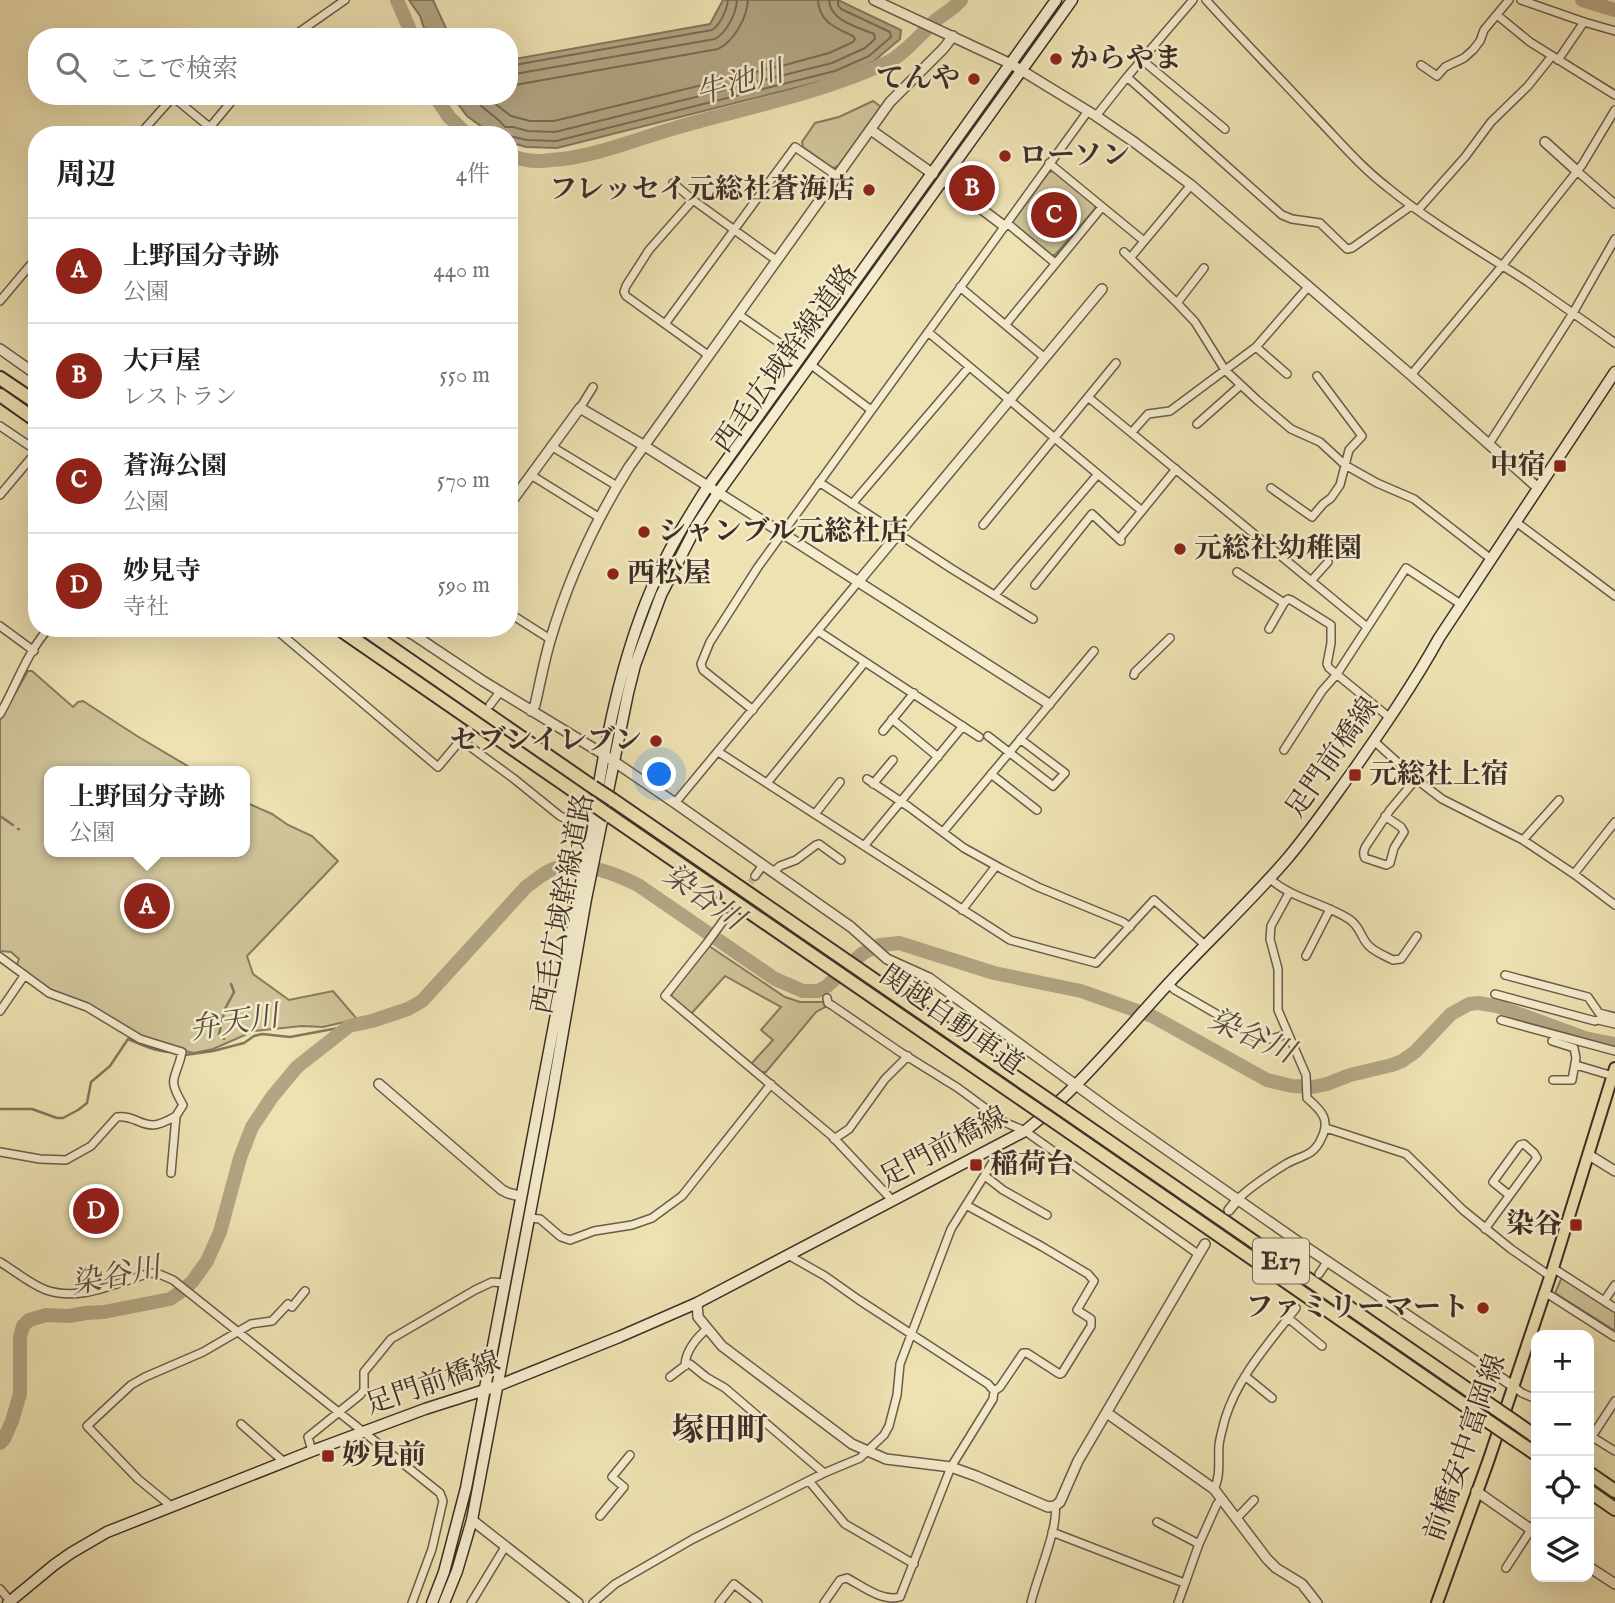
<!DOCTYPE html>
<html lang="ja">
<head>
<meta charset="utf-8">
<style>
  :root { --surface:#fff; --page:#f6f6f6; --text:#222; --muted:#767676; --line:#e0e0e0; --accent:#8f2418 }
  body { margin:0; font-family:"IM FELL English","Noto Serif JP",serif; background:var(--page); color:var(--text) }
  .controls { position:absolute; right:21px; bottom:21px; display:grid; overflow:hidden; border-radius:14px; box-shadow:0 7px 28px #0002 }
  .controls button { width:63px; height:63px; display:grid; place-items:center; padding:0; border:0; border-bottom:2px solid var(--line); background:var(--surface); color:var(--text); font:35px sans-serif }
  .you { position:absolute; left:660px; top:775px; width:24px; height:24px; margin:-18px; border:5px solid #fff; border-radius:50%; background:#1a73e8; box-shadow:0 0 0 10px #1a73e833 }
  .badge { display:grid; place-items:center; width:46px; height:46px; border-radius:50%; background:var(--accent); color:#fff; font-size:23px; font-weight:700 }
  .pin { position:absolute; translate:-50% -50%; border:4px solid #fff; box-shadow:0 2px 7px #0006 }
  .popup { position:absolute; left:44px; top:766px; width:206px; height:91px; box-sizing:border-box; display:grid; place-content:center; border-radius:14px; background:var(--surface); filter:drop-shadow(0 2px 5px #0005); font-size:23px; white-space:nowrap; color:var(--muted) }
  .popup b { font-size:26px; color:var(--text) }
  .popup::after { content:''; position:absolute; left:50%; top:100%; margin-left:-14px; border:14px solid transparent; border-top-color:var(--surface) }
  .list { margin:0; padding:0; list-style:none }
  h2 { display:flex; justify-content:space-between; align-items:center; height:91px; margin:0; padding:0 28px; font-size:30px }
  h2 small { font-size:23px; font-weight:400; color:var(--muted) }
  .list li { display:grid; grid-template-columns:46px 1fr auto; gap:21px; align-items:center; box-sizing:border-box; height:105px; padding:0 28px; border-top:2px solid var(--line) }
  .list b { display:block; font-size:26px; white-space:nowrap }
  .list p { margin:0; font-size:23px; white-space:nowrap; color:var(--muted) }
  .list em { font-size:23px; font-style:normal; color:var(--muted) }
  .icon { flex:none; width:38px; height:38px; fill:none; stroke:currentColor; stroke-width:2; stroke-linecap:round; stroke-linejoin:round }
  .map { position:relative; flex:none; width:1615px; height:1603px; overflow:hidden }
  .search { position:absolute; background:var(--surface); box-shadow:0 7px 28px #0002; left:28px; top:28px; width:490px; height:77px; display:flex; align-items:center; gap:18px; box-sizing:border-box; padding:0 24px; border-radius:28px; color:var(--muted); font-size:26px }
  .panel { position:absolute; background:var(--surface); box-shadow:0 7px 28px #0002; left:28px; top:126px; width:490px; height:511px; border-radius:28px }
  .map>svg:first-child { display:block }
  .green { fill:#d0c49a; stroke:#867a60; stroke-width:2 }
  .water { fill:#b2a583; stroke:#83765e; stroke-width:2 }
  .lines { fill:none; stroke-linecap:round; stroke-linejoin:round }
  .shore { stroke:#786a55; stroke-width:2 }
  .stream { stroke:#83765e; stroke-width:2.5 }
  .river { stroke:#b2a583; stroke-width:14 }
  .minor-tunnel { stroke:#cbbe96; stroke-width:7; stroke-dasharray:7 3.5; stroke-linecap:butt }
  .minor-casing { stroke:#695c4a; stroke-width:10 }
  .tertiary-casing { stroke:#695c4a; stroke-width:12 }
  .secondary-casing { stroke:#3d2f27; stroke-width:13 }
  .primary-casing { stroke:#3d2f27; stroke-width:14 }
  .motorway-casing { stroke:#3d2f27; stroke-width:16 }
  .minor { stroke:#f4eccd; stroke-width:7 }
  .tertiary { stroke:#f4eccd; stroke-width:9 }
  .secondary { stroke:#f4eccd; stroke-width:10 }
  .primary { stroke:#eee2b2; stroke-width:10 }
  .motorway { stroke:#eee2b2; stroke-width:12 }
  .motorway-bridge-casing { stroke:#3d2f27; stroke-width:16; stroke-linecap:butt }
  .motorway-bridge { stroke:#eee2b2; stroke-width:12 }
  .poi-dot { fill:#8f2418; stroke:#f4eccd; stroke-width:2.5 }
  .labels { text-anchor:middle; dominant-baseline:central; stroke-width:5; stroke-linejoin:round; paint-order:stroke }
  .shield { fill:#f4eccd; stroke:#746859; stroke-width:2 }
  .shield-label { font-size:26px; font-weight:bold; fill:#3d2f27 }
  .poi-label { font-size:28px; font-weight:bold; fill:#3d2f27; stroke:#f4eccd; text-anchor:start }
  .street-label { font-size:28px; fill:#3d2f27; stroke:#f4eccd }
  .water-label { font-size:30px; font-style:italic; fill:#5a4c3e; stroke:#f4eccd }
  .quarter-label { font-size:32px; font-weight:bold; fill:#3d2f27; stroke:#f4eccd }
</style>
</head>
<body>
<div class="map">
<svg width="1615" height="1603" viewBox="0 0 1615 1603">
  <rect width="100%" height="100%" fill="#eee2b2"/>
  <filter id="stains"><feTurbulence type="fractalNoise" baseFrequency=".00286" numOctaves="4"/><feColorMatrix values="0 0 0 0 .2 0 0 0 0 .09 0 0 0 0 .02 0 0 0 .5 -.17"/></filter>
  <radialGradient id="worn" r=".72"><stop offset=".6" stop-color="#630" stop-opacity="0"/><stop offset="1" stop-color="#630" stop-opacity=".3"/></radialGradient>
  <path class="green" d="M873,101L881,107L838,166L833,168L803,147L802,142L815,123L839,117Z
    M1054,171L1095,205V209L1055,255H1050L1014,226L1013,221L1049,172Z
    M28,671H32L73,707L78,702L83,701L137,736L196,771H49V852H245V802L272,814L288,825L312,836L338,861L247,956L253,974L289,1000L333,991L357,1019L323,1027L302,1026L254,1031L213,1049L194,1053L174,1049L151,1041L50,990L16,967L19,959L11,952L0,951V720Z
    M709,946L785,997L800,1002H824L825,1007L816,1012L766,1072H761L751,1064L773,1040L761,1030L781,1007L725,976L691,1014L672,997L671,992Z
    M1562,1277L1615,1312V1331L1555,1293Z"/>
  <path class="water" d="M409,0H433L450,37H427L420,16Z
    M723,0H838L901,30L900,39L873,62L838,77L557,148L526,147L509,142V135H493L467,116L452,96H509V60L710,24Z"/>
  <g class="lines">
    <path class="shore" d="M509,66L712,30C720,25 727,10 728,0
      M509,75L715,39C727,32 736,14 737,0
      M509,86L718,49C734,41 747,18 748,0
      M472,96C481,109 496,115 505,127H513L528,131L555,132L832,63L865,48L875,39L874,34C858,27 830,21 829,0
      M485,96L511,116L530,121H554L785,65L829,53L853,42L855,39L853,36C836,28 819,22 818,0
      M509,136L527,140L556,141L835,71L869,56L891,37L890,32L841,9L838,5V0"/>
    <path class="stream" d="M0,816L13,825
      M18,829H19
      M224,1039L219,1034L225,1009L234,992L231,984
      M185,1055L213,1051L244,1043L254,1036L262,1034L290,1037L349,1026
      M0,1109H32L57,1118H63L78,1110L87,1103L91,1082L110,1066L128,1039C142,1045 156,1052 171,1052"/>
    <path class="river" d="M397,0L413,37
      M1582,0L1615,10
      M435,96L449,117L468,135
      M509,155C523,161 537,162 551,160C591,158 637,139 675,128C747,107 820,94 888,62C903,55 923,32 936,20C945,13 953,9 961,0
      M0,1443L4,1439L12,1421L20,1394V1337L23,1326L29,1320L46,1315L69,1316L86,1313L104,1312L170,1299L179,1293L192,1282L207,1261L220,1232L240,1158L252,1127L272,1097L297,1067L349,1026L372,1021L408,1009L422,1001L526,887C536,880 546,870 559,867C584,862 616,874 638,885L775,979L803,991H818L827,986L863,953L880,945L899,943L994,973L1081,991L1152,1016L1267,1080L1292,1086L1312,1087L1327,1084L1350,1075L1392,1065L1402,1061L1415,1052L1451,1014L1469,1004L1478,1003L1497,1006L1588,1039L1615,1044"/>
    <path class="minor-tunnel" d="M726,917L755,876"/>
    <g class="minor-casing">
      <path id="minor" d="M1206,0C1242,40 1279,77 1315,116C1339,141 1360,166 1387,187C1431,223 1480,251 1528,282C1557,302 1586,322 1615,343
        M1521,0L1584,22L1615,31
        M1497,15L1530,42L1615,95
        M292,37L345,0
        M1142,60L1225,129
        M1558,60L1584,22
        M1421,65L1437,76L1445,67L1464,58L1473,50L1480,41L1484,30L1509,0
        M1127,77L1282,215L1292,219L1320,223L1347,249L1352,248L1411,206
        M1096,116L1127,77L1193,0
        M139,135L173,97L207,125L211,126L236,96
        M1049,163L1144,241
        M1577,171L1615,204
        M673,183L693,200L776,260
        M693,200L649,250L626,286L624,292L626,296L708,355
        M1418,210L1465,157L1491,122L1528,86L1552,56
        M1007,223L1055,263
        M1124,252L1177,303L1195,322L1225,370L1257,400L1291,429L1320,442L1345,465L1377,483L1414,499L1491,559
        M1131,257L1191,185
        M960,287L1045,358
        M0,301L37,257
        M1177,303L1204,268
        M738,314L801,358
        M665,324L795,147L837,176
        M1006,324L1102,207
        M928,332L1142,511
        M1256,347L1287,374
        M810,364L871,410
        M1411,375L1502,266L1582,165L1615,110
        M1088,397L1367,627
        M580,408L593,387
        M1197,424L1241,385
        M0,426L37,451
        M1132,432L1148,414L1170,411L1256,347L1309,286
        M1489,444L1573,313L1615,239
        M551,446L617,486
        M531,475L600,518
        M509,478H511
        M819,482L952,569L1033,619
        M1271,488L1312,517L1323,504L1331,498L1340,485L1349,450L1362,436L1317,376
        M0,495L37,451
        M852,504L969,367
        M1516,522L1615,596
        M983,525L1116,363
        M1119,539L1176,469
        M1237,572L1284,603L1288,599L1291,600L1331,625V643L1327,664L1329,668L1390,718
        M1311,581L1328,562
        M1035,585L1092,514L1121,541
        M995,595L1098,474
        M509,613L550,639
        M0,626L34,651
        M274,628L438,767L469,730
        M1269,629L1284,603
        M818,631L979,737
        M1134,675L1135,672L1170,638
        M490,705L500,692
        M753,710L703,670L701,664L710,642L758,567L1088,111
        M0,714C16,686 27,652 49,628
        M892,719L938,757
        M883,731L914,693
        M988,736L1053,786L1065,773L1020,739
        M461,740L513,778L560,816L566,819L592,825
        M1374,741L1416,779L1442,799L1523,840L1574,874L1615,905
        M719,750L720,753L1010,940L1096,963L1154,900L1205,945
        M1284,750L1322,691L1337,674L1406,568L1462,605
        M991,774L1037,810
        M867,779L909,807L964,848L1002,869L1038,887L1123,922L1130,927
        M767,783L865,662
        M873,784L893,760
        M675,803L858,582
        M815,814L840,782
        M1385,816L1401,827L1404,832L1394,848L1390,863L1386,865L1365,858C1362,853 1365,847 1368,843L1390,810L1416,779
        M943,832L1094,651
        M1523,840L1559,800
        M864,846L963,726
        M773,872L780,866L796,860L816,845L819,844L841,860
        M1574,874L1615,822
        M755,876L763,865
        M1270,879C1293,899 1324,903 1349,919C1361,927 1360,937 1369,946C1375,952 1385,956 1393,960L1401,959L1417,936
        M962,910L996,866
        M726,917L707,943L665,996L832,1136L892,1200
        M1306,956L1330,909
        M0,957L49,993L87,1007L140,1039L182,1052C176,1081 166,1076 183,1105L176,1116L171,1173
        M1505,975L1588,997L1599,1013L1615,1017
        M1168,984L1175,990L1258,1038C1268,1041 1280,1037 1288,1033
        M1495,994L1595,1021L1598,1020L1615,1024
        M827,998L828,1003L833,1006L900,1052L958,1088L1004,1122L1025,1131L1198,1254
        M0,1011L24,976
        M1501,1020L1615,1051
        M1552,1041L1574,1048L1576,1058L1572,1080H1553
        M1576,1065L1613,1076
        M1326,1128L1406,1154L1463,1210L1511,1249L1550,1276
        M834,1139L849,1129L885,1079L908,1056
        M0,1152L40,1159L66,1160L91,1146L117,1117C133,1115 139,1125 153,1125C160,1125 169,1120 176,1116
        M985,1176L1003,1190L1047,1215
        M1238,1199C1252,1185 1270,1174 1286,1164C1294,1159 1304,1157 1311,1152C1315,1149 1319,1144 1321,1139C1331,1120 1322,1111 1307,1098L1306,1075L1278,1010V969L1270,939L1271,926L1289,893
        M966,1205L1041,1246L1088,1274L1094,1281L1077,1310L1091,1319V1326L1062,1373L1060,1374L1058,1373L1027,1353H1023L1000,1387L994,1391
        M530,1218L540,1219L561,1237L570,1240L594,1231L632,1225L652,1218L682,1196L771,1084
        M1485,1229L1534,1162L1537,1158L1534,1153L1524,1144L1520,1145L1493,1182L1509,1195
        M788,1255L825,1276L859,1300L988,1384L994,1391L993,1399L951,1467L900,1597C882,1602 862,1586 847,1578L840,1580L824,1603
        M0,1262C15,1271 30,1284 46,1290C82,1302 117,1282 151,1273L159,1274L173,1280L440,1493L443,1501L432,1549L412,1603
        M1553,1268L1615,1308
        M1319,1274L1327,1262
        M1543,1293L1551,1296L1615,1337
        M1604,1301L1615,1285
        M1288,1318L1322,1346
        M685,1366C685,1352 696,1338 707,1329
        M1245,1376L1272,1398
        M670,1377L687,1364H690L706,1377L725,1388L824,1473
        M1513,1386L1522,1393L1536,1399
        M241,1424L284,1462
        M1589,1435L1615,1451
        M1589,1441L1615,1401
        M312,1451L308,1437L360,1395L364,1390V1372L391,1339L475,1290L492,1282L504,1283
        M809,1481L845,1524L914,1564
        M1214,1489C1221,1476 1218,1460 1219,1445C1220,1437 1223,1427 1225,1419C1238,1376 1270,1342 1296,1308
        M171,1506L138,1479L87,1426L131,1385L145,1377L203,1352L251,1324L272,1321L288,1304L292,1307L305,1291
        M600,1516L624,1487L612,1477L630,1455
        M1236,1519L1254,1500
        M1157,1522L1199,1544
        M1052,1532L1184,1583
        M1506,1568L1536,1522
        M0,1589L10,1601
        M471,1603L505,1547
        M593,1603L615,1584L693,1539L824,1473L860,1458L884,1435L889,1426L897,1395L900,1364L951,1229L996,1157L997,1154L995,1148
        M719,1603L734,1584L758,1603
        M1031,1603C1036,1579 1059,1527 1055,1506
        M1178,1603L1199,1544L1217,1504L1222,1499"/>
    </g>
    <g class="tertiary-casing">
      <path id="tertiary" d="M874,0L1011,64L1096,116L1134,142L1191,185L1411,375L1538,488
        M871,130L933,174
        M1545,142L1577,171
        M943,180L1004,226
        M0,349L37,375
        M509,505L580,408L643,445L782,533L1049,704
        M858,582L1102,289
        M402,628L414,635L483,681L603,754L675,803L851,927L887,959L929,978L1117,1115L1297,1241L1513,1386
        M531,711L535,705C540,683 544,662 550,641C568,580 595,521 629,467L890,102L944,48L953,36
        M379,1084L502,1190L508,1193L520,1196
        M1589,1155L1615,1171
        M1229,1210L1238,1199
        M697,1303L698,1317L722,1346L852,1444L886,1459L951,1467L976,1476L1048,1507L1055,1506L1060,1502L1078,1461L1205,1244
        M1107,1413L1214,1489L1267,1559L1276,1568L1302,1584L1317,1603
        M1476,1491L1536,1533
        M472,1520L578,1603
        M1589,1567L1615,1584"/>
    </g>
    <g class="secondary-casing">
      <path id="secondary" d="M8,1603L54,1565L71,1553L107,1532L312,1451L425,1409L497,1386L619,1337L697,1303L1025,1131C1079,1088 1122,1034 1169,983C1207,942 1249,903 1286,860C1310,832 1331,801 1353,771C1383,728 1413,685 1439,638L1615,372
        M432,1603L444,1572L466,1488L592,825C605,745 619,665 651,590C666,553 687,519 708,486L1056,0
        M444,1603L457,1571L472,1520L548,1118L586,899L628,693L635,665L661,595L697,525L718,493L1072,0"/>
    </g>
    <g class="primary-casing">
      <path id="primary" d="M1437,1603L1489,1459L1553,1268L1615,1068"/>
    </g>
    <g class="motorway-casing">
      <path id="motorway" d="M0,378L37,403
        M0,395L37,421
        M338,628L590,802
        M363,628L593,787
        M613,800L1047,1099
        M610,816L1036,1109
        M1066,1112L1496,1409
        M1055,1122L1492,1424
        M1515,1422L1536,1437
        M1511,1437L1536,1454
        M1589,1473L1615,1491
        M1589,1491L1615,1509"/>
    </g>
    <use href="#minor" class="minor"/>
    <use href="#tertiary" class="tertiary"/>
    <use href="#secondary" class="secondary"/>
    <use href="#primary" class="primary"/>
    <use href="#motorway" class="motorway"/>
    <g class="motorway-bridge-casing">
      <path id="motorway-bridge" d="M593,787L613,800
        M590,802L610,816
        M1047,1099L1066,1112
        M1036,1109L1055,1122
        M1496,1409L1515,1422
        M1492,1424L1511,1437"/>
    </g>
    <use href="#motorway-bridge" class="motorway-bridge"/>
  </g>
  <g class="poi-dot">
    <circle cx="1056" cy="59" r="7"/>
    <circle cx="974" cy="79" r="7"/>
    <circle cx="1005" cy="156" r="7"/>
    <circle cx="869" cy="190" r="7"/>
    <rect x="1553" y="459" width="14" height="14" rx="3.5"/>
    <circle cx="644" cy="532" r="7"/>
    <circle cx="1180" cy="549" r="7"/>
    <circle cx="613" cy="574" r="7"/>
    <circle cx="656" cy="741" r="7"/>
    <rect x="1348" y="768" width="14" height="14" rx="3.5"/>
    <rect x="969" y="1158" width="14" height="14" rx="3.5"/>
    <rect x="1569" y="1218" width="14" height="14" rx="3.5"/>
    <circle cx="1483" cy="1308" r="7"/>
    <rect x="321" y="1449" width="14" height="14" rx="3.5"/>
  </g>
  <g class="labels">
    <rect class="shield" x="1253" y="1238.5" width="56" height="45" rx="5"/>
    <g class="shield-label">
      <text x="1281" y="1261">E17</text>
    </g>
    <g class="poi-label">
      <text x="1070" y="59">からやま</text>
      <text x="960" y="79" text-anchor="end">てんや</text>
      <text x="1019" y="156">ローソン</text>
      <text x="855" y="190" text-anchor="end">フレッセイ元総社蒼海店</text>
      <text x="1546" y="466" text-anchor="end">中宿</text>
      <text x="658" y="532">シャンブル元総社店</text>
      <text x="1194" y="549">元総社幼稚園</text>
      <text x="627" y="574">西松屋</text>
      <text x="642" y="741" text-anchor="end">セブンイレブン</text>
      <text x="1369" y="775">元総社上宿</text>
      <text x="990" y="1165">稲荷台</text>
      <text x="1562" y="1225" text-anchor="end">染谷</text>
      <text x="1469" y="1308" text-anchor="end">ファミリーマート</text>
      <text x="342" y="1456">妙見前</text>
    </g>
    <g class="street-label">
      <text transform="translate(786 359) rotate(-54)">西毛広域幹線道路</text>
      <text transform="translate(1333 758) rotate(-55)">足門前橋線</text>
      <text transform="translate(564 904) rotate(-79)">西毛広域幹線道路</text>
      <text transform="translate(951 1021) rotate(35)">関越自動車道</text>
      <text transform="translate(944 1148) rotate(-28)">足門前橋線</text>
      <text transform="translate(433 1384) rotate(-19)">足門前橋線</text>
      <text transform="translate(1466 1448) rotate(-71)">前橋安中富岡線</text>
    </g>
    <g class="water-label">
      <text transform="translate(740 84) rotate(-16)">牛池川</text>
      <text transform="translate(703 898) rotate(35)">染谷川</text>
      <text transform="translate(234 1024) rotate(-9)">弁天川</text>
      <text transform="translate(1251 1037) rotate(24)">染谷川</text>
      <text transform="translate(116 1277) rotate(-11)">染谷川</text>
    </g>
    <g class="quarter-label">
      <text x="720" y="1431">塚田町</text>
    </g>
  </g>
  <rect width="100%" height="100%" filter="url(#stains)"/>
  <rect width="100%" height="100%" fill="url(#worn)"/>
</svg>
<div class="controls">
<button>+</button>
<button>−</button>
<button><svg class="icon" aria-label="locate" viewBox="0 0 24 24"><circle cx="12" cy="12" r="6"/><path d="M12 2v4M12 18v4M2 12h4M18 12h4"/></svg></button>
<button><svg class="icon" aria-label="layers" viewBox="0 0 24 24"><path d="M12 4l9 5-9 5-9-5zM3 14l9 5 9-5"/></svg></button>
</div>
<div class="you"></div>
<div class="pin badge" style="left:147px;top:906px">A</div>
<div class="popup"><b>上野国分寺跡</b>公園</div>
<div class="pin badge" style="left:972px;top:188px">B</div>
<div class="pin badge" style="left:1054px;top:215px">C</div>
<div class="pin badge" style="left:96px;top:1211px">D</div>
<div class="search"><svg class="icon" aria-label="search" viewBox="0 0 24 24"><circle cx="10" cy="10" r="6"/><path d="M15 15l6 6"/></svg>ここで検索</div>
<section class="panel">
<h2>周辺<small>4件</small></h2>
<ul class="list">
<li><span class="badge">A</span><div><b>上野国分寺跡</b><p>公園</p></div><em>440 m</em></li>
<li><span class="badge">B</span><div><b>大戸屋</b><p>レストラン</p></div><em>550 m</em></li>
<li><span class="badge">C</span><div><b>蒼海公園</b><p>公園</p></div><em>570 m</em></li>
<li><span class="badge">D</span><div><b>妙見寺</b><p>寺社</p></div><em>590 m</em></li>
</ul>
</section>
</div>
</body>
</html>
